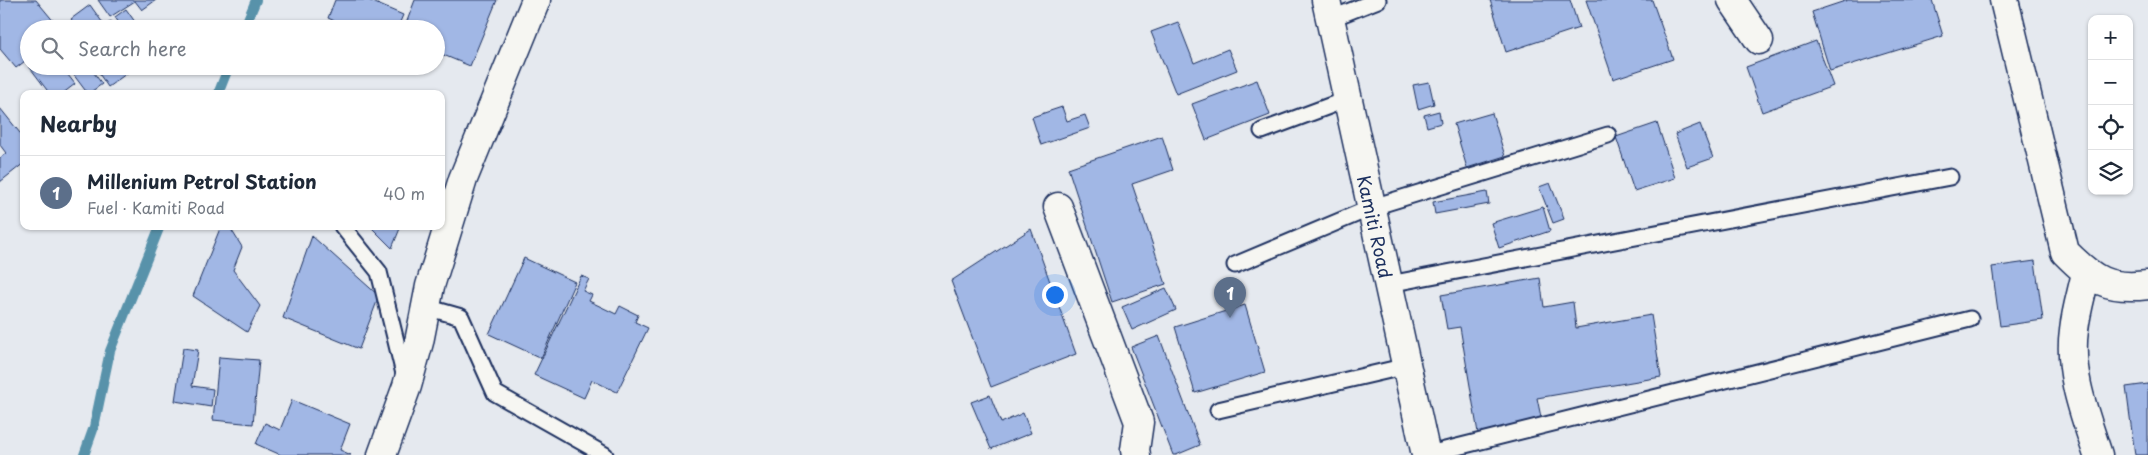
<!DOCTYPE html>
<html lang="en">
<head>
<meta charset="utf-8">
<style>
  :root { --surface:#fff; --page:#f2f2f3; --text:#1f2937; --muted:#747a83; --line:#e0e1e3; --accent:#111827 }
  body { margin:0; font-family:"Playpen Sans",sans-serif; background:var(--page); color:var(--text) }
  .controls { position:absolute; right:15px; top:15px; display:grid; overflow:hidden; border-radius:10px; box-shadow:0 1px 4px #0004 }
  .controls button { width:45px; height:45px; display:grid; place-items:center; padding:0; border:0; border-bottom:1px solid var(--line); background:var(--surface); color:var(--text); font:25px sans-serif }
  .you { position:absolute; left:1054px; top:294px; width:18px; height:18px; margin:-12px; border:4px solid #fff; border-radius:50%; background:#1a73e8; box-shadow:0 0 0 8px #1a73e833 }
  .badge { display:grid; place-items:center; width:32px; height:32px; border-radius:50%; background:var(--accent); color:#fff; font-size:16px; font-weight:700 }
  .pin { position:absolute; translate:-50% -41px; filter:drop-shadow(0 1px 2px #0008) }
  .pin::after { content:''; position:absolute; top:26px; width:18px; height:15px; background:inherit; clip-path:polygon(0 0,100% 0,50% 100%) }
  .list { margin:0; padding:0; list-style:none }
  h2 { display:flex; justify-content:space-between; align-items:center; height:65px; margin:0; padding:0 20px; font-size:21px }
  h2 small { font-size:16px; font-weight:400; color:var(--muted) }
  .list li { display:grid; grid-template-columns:32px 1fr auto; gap:15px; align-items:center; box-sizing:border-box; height:75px; padding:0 20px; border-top:1px solid var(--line) }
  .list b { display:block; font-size:19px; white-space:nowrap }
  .list p { margin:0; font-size:16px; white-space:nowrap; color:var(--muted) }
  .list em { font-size:16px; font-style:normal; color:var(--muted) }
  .icon { flex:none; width:28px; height:28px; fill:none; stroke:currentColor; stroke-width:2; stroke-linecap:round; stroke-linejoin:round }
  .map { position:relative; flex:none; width:2148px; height:455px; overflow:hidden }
  .search { position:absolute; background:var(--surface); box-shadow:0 1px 4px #0004; left:20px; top:20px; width:425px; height:55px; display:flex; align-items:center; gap:12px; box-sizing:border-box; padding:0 18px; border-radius:28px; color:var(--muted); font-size:19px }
  .panel { position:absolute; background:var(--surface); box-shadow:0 1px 4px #0004; left:20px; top:90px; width:425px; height:140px; border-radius:10px }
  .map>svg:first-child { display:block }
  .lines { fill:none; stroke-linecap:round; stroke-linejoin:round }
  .stream { stroke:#5992aa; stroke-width:10 }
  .building { fill:#a1b7e5; stroke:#1b2f5e }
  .service-casing { stroke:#1b2f5e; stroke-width:19 }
  .minor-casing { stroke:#1b2f5e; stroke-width:31 }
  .secondary-casing { stroke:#1b2f5e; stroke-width:31 }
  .service { stroke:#f6f6f2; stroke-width:15 }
  .minor { stroke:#f6f6f2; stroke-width:28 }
  .secondary { stroke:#f6f6f2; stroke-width:28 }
  .labels { text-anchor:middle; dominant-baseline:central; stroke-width:4; stroke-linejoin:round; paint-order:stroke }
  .street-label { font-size:18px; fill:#1b2f5e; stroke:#f6f6f2 }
</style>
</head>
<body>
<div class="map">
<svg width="2148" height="455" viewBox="0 0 2148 455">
  <rect width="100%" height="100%" fill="#e5e9ef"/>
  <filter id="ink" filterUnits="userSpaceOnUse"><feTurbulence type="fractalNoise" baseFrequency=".02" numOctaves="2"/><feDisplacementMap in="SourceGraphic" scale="10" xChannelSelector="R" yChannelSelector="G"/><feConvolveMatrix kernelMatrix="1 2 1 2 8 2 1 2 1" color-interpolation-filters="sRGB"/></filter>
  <g filter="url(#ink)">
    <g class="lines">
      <path class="stream" d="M244,29L256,0
        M218,94L229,66
        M84,455L94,427L110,351L160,226"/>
    </g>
    <path class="building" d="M0,0H36L60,29H29V58L16,68L0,49Z
      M98,0H156L142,10L135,1L110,17Z
      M335,0H368L403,15L397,29H352L328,18Z
      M415,0H497L470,66L436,52V29H404Z
      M1490,0H1570L1579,28L1506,52Z
      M1586,0H1652L1673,59L1613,79Z
      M1848,0H1932L1943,36L1830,71L1812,12Z
      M90,5L105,26L111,21L117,29H78L71,19Z
      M126,9L140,29H123L115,17Z
      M1178,22L1194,63L1228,49L1237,70L1176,94L1151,32Z
      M1816,41L1833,86L1762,112L1746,67Z
      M29,64V66H61L75,84L62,94H50L28,65Z
      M67,66H89L102,84L88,94Z
      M94,66H137L108,87Z
      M1257,80L1270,115L1206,140L1192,104Z
      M1429,82L1434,104L1418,109L1413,85Z
      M1062,107L1067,121L1085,115L1090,128L1041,145L1032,117Z
      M0,108L24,138V163L0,182V158L6,153L0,145Z
      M1439,111L1441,123L1427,127L1424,115Z
      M1492,113L1505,156L1467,168L1454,124Z
      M1657,123L1675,178L1634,191L1616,137Z
      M1700,124L1713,158L1687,167L1675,134Z
      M1162,136L1173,170L1132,184L1166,284L1112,302L1068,168Z
      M1550,183L1564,219L1553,223L1539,187Z
      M1487,192L1489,204L1435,214L1433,202Z
      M1543,207L1550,231L1499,248L1491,223Z
      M221,226H229L242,247L233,270L260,306L247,332L193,296Z
      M370,226H401L392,248Z
      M1031,229L1076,354L991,387L951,281Z
      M312,236L379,296L359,349L283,318Z
      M524,258L575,282L541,358L489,334Z
      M2035,261L2043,320L2000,326L1992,267Z
      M581,276L589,279L583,291L592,295L589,301L616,314L620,306L638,315L635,322L648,328L617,392L592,380L584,398L534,375Z
      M1540,278L1544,307L1573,302L1576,328L1651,315L1661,377L1537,398L1542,422L1478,433L1460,327L1447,329L1441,295Z
      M1166,288L1176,310L1132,330L1122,307Z
      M1245,305L1265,372L1195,393L1175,327Z
      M1159,336L1200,445L1176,455H1173L1131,347Z
      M183,348L198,350L192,386L213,389L211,407L175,401Z
      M219,357L259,360L253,424L213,420Z
      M2148,384V455H2135L2126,387Z
      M990,395L1001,423L1023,413L1031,433L991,449L971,402Z
      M292,400L350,424L340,450L351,455H281L256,444L265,423L280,430Z"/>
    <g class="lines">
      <g class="service-casing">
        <path id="service" d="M1330,19L1378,0
          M1262,131L1348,99
          M342,226L379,272L405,378
          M1235,265L1373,207L1608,135
          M1389,284L1950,177
          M426,307L461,317L495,393L605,455
          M1218,410L1407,366
          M1425,455L1970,319"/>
      </g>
      <g class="minor-casing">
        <path id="minor" d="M1732,0L1759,40
          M2004,0L2065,252C2093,280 2107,290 2148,285
          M1058,207L1139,422L1135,450L1136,455
          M2086,273C2082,292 2076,311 2074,330C2068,373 2085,415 2098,455
          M382,455L407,386L419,342L430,286L463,179L536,0"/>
      </g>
      <g class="secondary-casing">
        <g id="secondary">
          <path id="s1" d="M1326,0L1426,455"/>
        </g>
      </g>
      <use href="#service" class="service"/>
      <use href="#minor" class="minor"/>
      <use href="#secondary" class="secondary"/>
    </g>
  </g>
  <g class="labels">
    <g class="street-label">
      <text stroke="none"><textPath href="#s1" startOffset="232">Kamiti Road</textPath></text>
    </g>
  </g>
</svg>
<div class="controls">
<button>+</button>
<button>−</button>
<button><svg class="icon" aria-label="locate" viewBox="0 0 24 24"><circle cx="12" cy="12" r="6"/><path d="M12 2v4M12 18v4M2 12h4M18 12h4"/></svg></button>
<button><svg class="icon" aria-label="layers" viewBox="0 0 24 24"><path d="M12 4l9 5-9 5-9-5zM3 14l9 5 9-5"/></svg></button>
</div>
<div class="you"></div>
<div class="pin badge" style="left:1230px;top:318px;background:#5c6f8a">1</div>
<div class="search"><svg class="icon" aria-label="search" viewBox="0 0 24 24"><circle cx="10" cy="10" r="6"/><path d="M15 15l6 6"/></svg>Search here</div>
<section class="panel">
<h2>Nearby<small></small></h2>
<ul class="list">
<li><span class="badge" style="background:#5c6f8a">1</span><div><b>Millenium Petrol Station</b><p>Fuel · Kamiti Road</p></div><em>40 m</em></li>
</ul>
</section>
</div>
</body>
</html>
